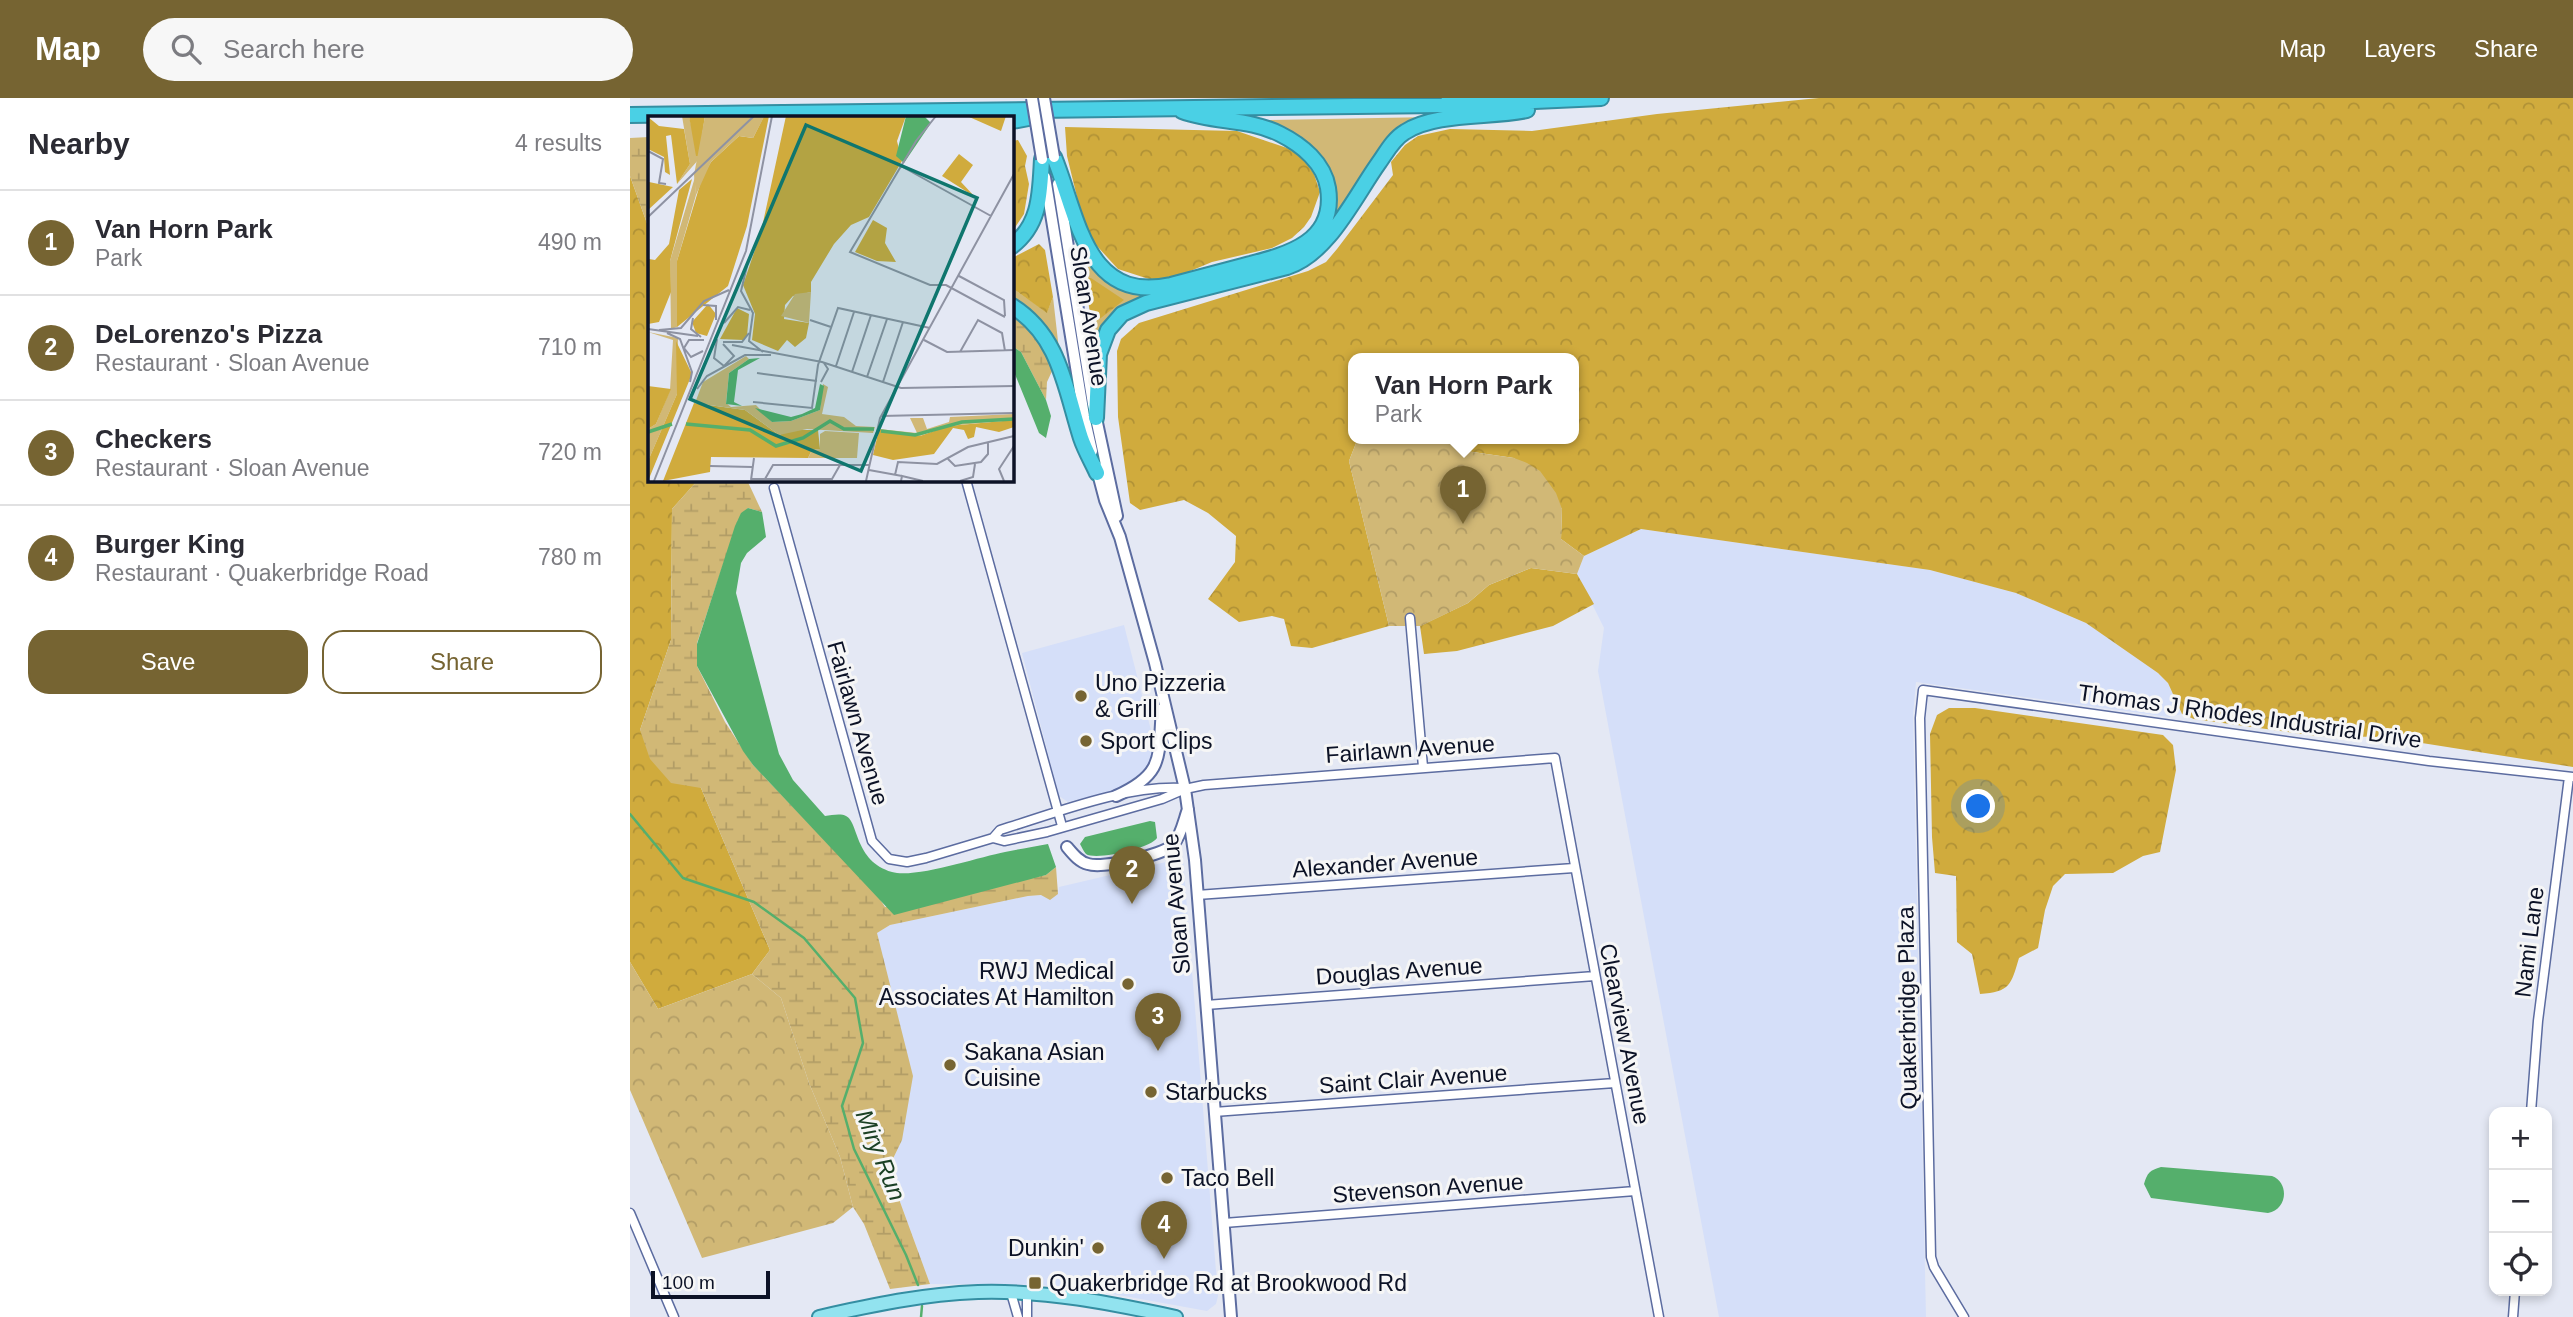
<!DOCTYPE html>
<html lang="en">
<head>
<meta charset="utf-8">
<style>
  :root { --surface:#fff; --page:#f7f7f7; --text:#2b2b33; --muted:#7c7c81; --line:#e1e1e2; --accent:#766432 }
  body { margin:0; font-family:Helvetica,sans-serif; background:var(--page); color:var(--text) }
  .controls { position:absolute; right:21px; bottom:21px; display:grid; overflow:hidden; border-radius:14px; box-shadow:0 4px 10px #0003 }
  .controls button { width:63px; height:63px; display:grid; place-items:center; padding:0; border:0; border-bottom:2px solid var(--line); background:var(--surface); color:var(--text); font:35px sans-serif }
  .scale { position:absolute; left:21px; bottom:18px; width:119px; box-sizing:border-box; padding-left:7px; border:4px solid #0c1226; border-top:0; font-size:19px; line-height:24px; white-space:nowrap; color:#0c1226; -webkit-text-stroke:5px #f6f6f6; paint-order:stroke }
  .you { position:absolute; left:1349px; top:709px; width:24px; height:24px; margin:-18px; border:5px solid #fff; border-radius:50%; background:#1a73e8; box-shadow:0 0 0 10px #1a73e833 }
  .badge { display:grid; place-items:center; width:46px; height:46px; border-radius:50%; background:var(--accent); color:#fff; font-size:23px; font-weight:700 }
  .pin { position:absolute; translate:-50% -58px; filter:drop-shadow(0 2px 4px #0008) }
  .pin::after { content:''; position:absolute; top:37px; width:24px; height:21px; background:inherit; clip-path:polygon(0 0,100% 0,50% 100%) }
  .popup { position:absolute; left:718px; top:255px; width:231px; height:91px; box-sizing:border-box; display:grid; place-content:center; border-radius:14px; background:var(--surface); filter:drop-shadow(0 2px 5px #0005); font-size:23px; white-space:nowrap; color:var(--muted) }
  .popup b { font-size:26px; color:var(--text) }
  .popup::after { content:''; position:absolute; left:50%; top:100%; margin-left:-14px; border:14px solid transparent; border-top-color:var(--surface) }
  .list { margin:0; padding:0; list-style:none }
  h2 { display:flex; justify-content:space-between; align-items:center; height:91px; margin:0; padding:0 28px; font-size:30px }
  h2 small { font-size:23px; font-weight:400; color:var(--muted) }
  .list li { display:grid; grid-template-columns:46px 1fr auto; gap:21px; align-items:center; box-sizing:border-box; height:105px; padding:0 28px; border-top:2px solid var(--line) }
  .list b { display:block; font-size:26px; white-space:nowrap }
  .list p { margin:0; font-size:23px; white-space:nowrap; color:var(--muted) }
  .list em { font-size:23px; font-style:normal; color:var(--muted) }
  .actions { display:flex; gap:14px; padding:21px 28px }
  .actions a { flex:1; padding:16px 0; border:2px solid var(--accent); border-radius:21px; text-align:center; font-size:24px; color:var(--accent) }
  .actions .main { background:var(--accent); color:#fff }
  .icon { flex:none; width:38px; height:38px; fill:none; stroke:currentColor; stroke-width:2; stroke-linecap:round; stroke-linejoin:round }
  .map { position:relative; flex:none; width:1943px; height:1219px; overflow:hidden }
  header { display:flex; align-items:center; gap:42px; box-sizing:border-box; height:98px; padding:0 35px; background:var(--accent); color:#fff }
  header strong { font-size:33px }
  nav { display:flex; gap:38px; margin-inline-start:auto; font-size:24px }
  .search { width:490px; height:63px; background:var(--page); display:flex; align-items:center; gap:18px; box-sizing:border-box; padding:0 24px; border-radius:38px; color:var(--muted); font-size:26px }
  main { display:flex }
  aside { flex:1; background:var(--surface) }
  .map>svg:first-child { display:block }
  .built { fill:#d5dff9 }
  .grass { fill:#d1b876 }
  .forest { fill:url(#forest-crowns) }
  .wetland { fill:url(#wetland-marsh) }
  .park { fill:url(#park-crowns) }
  .water { fill:#55af6c }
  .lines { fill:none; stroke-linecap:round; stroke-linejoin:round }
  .stream { stroke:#55af6c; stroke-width:2.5 }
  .street-casing { stroke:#5c6ca0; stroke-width:11 }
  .secondary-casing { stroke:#5c6ca0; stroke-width:14 }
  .primary-casing { stroke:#348ea2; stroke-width:16 }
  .highway-casing { stroke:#348ea2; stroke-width:18 }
  .street { stroke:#fff; stroke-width:8 }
  .secondary { stroke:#fff; stroke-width:10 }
  .primary { stroke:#92e3ef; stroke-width:12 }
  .highway { stroke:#4ad0e5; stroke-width:14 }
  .secondary-bridge-casing { stroke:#5c6ca0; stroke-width:14; stroke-linecap:butt }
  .secondary-bridge { stroke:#fff; stroke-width:10 }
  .poi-dot { fill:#766432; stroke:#f6f6f6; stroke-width:2.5 }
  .labels { text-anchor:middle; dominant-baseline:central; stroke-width:6; stroke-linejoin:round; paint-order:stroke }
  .street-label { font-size:23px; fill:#0c1226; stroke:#f6f6f6 }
  .poi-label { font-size:23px; fill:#0c1226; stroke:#f6f6f6; text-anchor:start }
  .water-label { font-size:24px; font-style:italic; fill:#1b4024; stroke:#f6f6f6 }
  .inset-river { fill:none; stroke:#55af6c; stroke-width:3.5 }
  .inset-road { fill:none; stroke:#8e92a2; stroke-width:2 }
  .view { fill:#0f766e; fill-opacity:0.15; stroke:#0f766e; stroke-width:3.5 }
  .inset-edge { fill:none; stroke:#0c1226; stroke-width:3.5 }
</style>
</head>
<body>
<header>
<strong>Map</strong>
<div class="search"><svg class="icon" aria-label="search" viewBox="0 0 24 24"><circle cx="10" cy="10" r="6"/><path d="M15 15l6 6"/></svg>Search here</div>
<nav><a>Map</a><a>Layers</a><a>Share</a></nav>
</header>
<main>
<aside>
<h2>Nearby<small>4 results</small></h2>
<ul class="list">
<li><span class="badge">1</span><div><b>Van Horn Park</b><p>Park</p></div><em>490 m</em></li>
<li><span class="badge">2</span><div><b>DeLorenzo's Pizza</b><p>Restaurant · Sloan Avenue</p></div><em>710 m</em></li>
<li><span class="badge">3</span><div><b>Checkers</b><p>Restaurant · Sloan Avenue</p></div><em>720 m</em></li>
<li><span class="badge">4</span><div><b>Burger King</b><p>Restaurant · Quakerbridge Road</p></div><em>780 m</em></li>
</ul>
<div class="actions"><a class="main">Save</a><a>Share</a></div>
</aside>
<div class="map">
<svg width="1943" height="1219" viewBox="0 0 1943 1219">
  <defs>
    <pattern id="forest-crowns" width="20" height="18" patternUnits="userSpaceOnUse" patternTransform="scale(1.75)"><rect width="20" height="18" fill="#d0ab3d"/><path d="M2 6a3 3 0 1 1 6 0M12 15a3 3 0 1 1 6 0" fill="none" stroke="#b19236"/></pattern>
    <pattern id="wetland-marsh" width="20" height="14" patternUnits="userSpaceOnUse" patternTransform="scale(1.75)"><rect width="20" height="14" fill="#d1b876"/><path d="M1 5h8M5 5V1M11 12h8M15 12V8" fill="none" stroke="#b29d66"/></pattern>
    <pattern id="park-crowns" width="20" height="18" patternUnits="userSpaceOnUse" patternTransform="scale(1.75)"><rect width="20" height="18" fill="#d1b876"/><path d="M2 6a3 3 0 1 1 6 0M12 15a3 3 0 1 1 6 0" fill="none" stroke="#b29d66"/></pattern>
  </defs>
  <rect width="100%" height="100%" fill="#e4e8f4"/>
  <path class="built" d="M1011,431L1300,472L1386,495L1456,525L1528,575L1538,585L1552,616L1539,619L1286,584L1283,617L1296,1219H1089L968,573L974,530L947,476L954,458Z
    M494,527L524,644L522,668L497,689L438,704L429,698L392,555Z
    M553,760L588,1198L586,1206L577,1213L472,1194L411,1187L300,1186L258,1071L272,1042L247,835L260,827L398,798L428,796L429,789Z"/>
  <path class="grass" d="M802,19L758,44L702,122L703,105L688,58L666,37L636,22Z
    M451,152L476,180L517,199L467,245L460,216L467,223L461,180H455Z
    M382,190L417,214L423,199L429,252L416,229L382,202Z"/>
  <path class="forest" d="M1189,0H1943V669L1754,639L1686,638L1564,621L1552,616L1538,585L1528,575L1456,525L1386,495L1300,472L1011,431L954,458L931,441L932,411L884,360L836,353L818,340H943V260H723V340H728L719,363L759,528L682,550L661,548L654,521L642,518L609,524L578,501L605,464L606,438L578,415L554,402L510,412L500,405L488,319L487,253L491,241L509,225L678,173L696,164L707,151L763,77L761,64L775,47L788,38L820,31L902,33L1027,16Z
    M435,29L607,33L663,52L675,63L684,76L690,94L681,119L674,129L662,140L642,150L582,164L553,176L525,183L488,171L456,136L437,58Z
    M388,42L397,58L395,68L399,86L394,116L382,134V43Z
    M0,78L19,131V382H68L42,411L41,542L10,632L71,690L140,852L122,876L28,911L0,864Z
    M409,146L415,152L423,199L417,215L382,190V160Z
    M455,180H461L494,202L467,223L460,216Z
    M901,470L947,476L964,506L923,528L827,553L794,556L790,528L838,505L859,487Z
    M1319,610H1345L1533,637L1543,647L1546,672L1530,754L1513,758L1483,775L1435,776L1423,788L1415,812L1408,850L1389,860C1381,887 1380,894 1350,896L1342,856L1327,844L1326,778L1305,775L1302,739L1300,636L1307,617Z"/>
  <path class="wetland" d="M19,39V131L0,78V40Z
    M382,219L400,230L424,269L417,284L416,302L391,254L382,248Z
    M68,382H117L132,414L118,410L108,422L67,545V568L95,624L123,667L248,798L255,809L416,777L426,769L428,796L420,802L411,797L398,798L260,827L247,835L283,978L272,1042L258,1071L300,1186L260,1191L234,1126L223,1109L210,1059L179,985L151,900L122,876L140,852L71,690L41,685L20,661L10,632L41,542L42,411Z"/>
  <path class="park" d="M728,340H818L836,353L884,360L897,365L910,373L926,395L932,411L931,441L954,458L947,476L901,470L859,487L838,505L791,528H759L719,363Z
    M0,864L28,911L122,876L151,900L179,985L210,1059L223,1109L203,1125L72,1160L0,992Z"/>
  <path class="water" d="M382,248L391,254L416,302L421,318L416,340L409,335L382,269Z
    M118,410L132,414L136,439L117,455L111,465L106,495L149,656L163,682L195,718C202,717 211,715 216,718C229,724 224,763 262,774C284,781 349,759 375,754C389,751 403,749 418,746L426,769L416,777L264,817L123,667L113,653L67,568V546L105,428L111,415Z
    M520,723L525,724L527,740C521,750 466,763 456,756C453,753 452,749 450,746L455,739Z
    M1531,1069L1642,1078C1660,1085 1657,1112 1638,1115L1521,1100L1514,1086C1517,1075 1520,1072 1531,1069Z"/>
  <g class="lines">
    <path class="stream" d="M0,716L53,780L124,804L174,840L225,900L233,945L212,1008L224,1051L276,1157L288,1187
      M291,1219L292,1208"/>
    <g class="street-casing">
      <path id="street" d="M336,382L432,728
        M144,390L242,743L259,761L277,764L296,760L363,740L374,743L417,734L532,701L555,691L574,687L925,660L1029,1219
        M780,520L793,669
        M363,740L370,732C425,715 496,687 552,690
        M567,797L944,770
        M576,907L965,878
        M584,1014L985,985
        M1901,1014L1908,923L1939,679
        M0,1115L44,1219
        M594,1125L1005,1093
        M381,1195L388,1219
        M397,1219V1195
        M1334,1219L1304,1169L1301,1159L1290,620L1293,592L1799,663L1943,679
        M1883,1219L1885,1193"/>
    </g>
    <g class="secondary-casing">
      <path id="secondary" d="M415,79L454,318L462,353
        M428,86L463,306L487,418
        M466,368L475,402L490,439L525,565L555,691L565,762L601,1219
        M486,698C535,676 528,659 532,611
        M437,749C443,756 449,764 458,766C472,771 533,757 543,747C551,738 554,722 558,711"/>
    </g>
    <g class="primary-casing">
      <path id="primary" d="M189,1219C242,1207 294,1196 348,1194C416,1192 480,1205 546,1219"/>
    </g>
    <g class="highway-casing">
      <path id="highway" d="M0,17L812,7L971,0
        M382,23L409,18
        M424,59C448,117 455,206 541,187C564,181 586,175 609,169C650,158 707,148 698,90C694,65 672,47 650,36C618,20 584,25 552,13
        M382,148C411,126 410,94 412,61
        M382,208C430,238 435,290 451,340C455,352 462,364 467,375
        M466,320L469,256L478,232L492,216L516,205L657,169C698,156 724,100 748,66C756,55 763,41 775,34C806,14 861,20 897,12"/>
    </g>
    <use href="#street" class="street"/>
    <use href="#secondary" class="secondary"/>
    <use href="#primary" class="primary"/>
    <use href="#highway" class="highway"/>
    <g class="secondary-bridge-casing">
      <path id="secondary-bridge" d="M402,0L412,61
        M414,0L424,59"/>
    </g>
    <use href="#secondary-bridge" class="secondary-bridge"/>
  </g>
  <g class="poi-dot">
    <circle cx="451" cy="598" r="7"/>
    <circle cx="456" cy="643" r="7"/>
    <circle cx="498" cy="886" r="7"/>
    <circle cx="320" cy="967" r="7"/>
    <circle cx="521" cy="994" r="7"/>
    <circle cx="537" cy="1080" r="7"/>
    <circle cx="468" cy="1150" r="7"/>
    <rect x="398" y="1178" width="14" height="14" rx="3.5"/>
  </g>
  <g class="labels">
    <g class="street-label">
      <text transform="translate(459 218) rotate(81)">Sloan Avenue</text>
      <text transform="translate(1620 618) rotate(8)">Thomas J Rhodes Industrial Drive</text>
      <text transform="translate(228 625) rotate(74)">Fairlawn Avenue</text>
      <text transform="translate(780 651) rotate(-4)">Fairlawn Avenue</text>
      <text transform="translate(755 765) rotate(-4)">Alexander Avenue</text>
      <text transform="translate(546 806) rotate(-95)">Sloan Avenue</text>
      <text transform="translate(1899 844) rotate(-83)">Nami Lane</text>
      <text transform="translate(769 873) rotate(-4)">Douglas Avenue</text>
      <text transform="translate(1277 910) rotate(-91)">Quakerbridge Plaza</text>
      <text transform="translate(995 936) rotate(79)">Clearview Avenue</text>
      <text transform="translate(783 981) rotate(-4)">Saint Clair Avenue</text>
      <text transform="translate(798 1090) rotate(-4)">Stevenson Avenue</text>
    </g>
    <g class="poi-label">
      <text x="465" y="585">Uno Pizzeria<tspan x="465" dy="26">&amp; Grill</tspan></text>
      <text x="470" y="643">Sport Clips</text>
      <text x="484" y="873" text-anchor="end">RWJ Medical<tspan x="484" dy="26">Associates At Hamilton</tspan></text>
      <text x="334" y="954">Sakana Asian<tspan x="334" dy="26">Cuisine</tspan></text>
      <text x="535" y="994">Starbucks</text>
      <text x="551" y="1080">Taco Bell</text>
      <text x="454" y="1150" text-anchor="end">Dunkin'</text>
      <text x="419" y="1185">Quakerbridge Rd at Brookwood Rd</text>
    </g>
    <g class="water-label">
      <text transform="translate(251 1057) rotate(68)">Miry Run</text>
    </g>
  </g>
  <g transform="translate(18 18)">
    <rect width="366" height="366" fill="#e4e8f4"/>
    <path d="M34,0H41L51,43L29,68L42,48ZM47,61L48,79L29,145V211L23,213L22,145ZM0,216L30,222L29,278L0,345V313L8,308L22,274L25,224Z" fill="#d1b876"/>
    <path d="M41,0H57L51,40H48ZM116,0H121L99,110L80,170L29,211V145L54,62L63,46L91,20L105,22ZM138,0H258L249,25L254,45L221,101L203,109L186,128L163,166V176L145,180L137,189L136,203L161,207L158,222L147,231L139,224L130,235L104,224L107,198L95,169L113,116ZM319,0H358L353,15ZM0,1L11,10L36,13L42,48L29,68L23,19L18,20L22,59L17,56L16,41L0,33ZM311,38L325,49L313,66L327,81L294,60ZM44,63L22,145L23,176L11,206L0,208L1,143L7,144L21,128L31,74ZM1,66L25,71L0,94V67ZM225,104L239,112L237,127L248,146L229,145L207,136ZM60,188L68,198L59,220L48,217L44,206ZM89,192L101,198L99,220L95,224L72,223ZM28,225L44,258L0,365V345L29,278ZM0,270L23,273L8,308L0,313ZM46,287L97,294L131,319L143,314H170L172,333L164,334L160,342L63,341L62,356L15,365ZM366,304V311L351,316L328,311L326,321L320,323L316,314L305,312L286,338L245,344L225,339L231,313L272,320L300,310Z" fill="#d0ab3d"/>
    <path d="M57,0L116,1L105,22L91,20L63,46L48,79L46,59ZM98,240L101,243L81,257L78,287L83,291L108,289L124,306L143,305L172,294L175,268L180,271L174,298L196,301L208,310L227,311L225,317L159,313L131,319L97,294L47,287L55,266ZM366,298V304L300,310L272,320L231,313L269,317L262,302H275L279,313L301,306L302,301Z" fill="#d1b876"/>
    <path d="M163,176L161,207L133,200L147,178ZM177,315L211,317L209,342H160L164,334L172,333V318Z" fill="#d1b876"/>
    <path d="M258,0H276L283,7L256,47L248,40ZM112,242L90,254L86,286L94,290L78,288L81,257L101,243ZM172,268L176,270L172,294L143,305L124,306L107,292L143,301L154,298L167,292Z" fill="#55af6c"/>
    <path class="inset-river" d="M38,308L102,314L128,330L155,322L182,305L196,313H226M233,315L267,319L314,306L366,303M0,316L24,308"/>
    <path class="inset-road" d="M288,0L268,25L202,136L282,169H298L357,201M0,35L15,43L11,67L18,68M253,50L343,100M0,101L106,0M99,150L93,175L105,197L101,225L115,236M311,160L356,184L357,200M55,189L68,190V204M45,202L43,213L53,221M162,204L183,211M76,207L90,191L102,194M0,213L50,220M11,214L33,212L56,185L81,174M19,217L32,223L44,256L42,266M69,223L66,242L76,250L86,240L75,228M276,224L299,236L366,234M75,226H94L101,217M84,229L174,246L253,272L366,270M55,235L43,241L36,232L41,224H56M312,236L330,204L354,217L357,235M188,250L206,196M204,256L223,199M109,257L169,265M219,261L239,203M173,266L180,253L176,247M235,266L255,206M49,273L59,260L97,239H123M105,286L164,292L170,249L190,192L282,212M233,300L366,297M300,343L307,350L333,346L340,338V326M62,350L104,351M221,354L254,360M247,359L250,346L289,348L320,331L366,320M103,363H184L192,349M117,363L125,349H221M103,364L106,342M6,365L98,135L124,0M218,365L232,302L366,58M253,365L254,360L275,365M312,365L325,361L327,348M356,365L351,353L366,330"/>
    <path class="view" d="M158,9L329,82L213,355L42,283Z"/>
    <rect width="366" height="366" class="inset-edge"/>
  </g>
</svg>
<div class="controls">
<button>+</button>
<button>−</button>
<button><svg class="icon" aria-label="locate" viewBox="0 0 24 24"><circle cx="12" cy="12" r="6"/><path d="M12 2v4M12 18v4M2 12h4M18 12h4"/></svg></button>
</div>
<div class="scale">100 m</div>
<div class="you"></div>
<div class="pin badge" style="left:833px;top:426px">1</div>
<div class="popup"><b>Van Horn Park</b>Park</div>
<div class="pin badge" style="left:502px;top:806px">2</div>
<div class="pin badge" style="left:528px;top:953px">3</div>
<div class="pin badge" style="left:534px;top:1161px">4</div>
</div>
</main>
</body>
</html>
